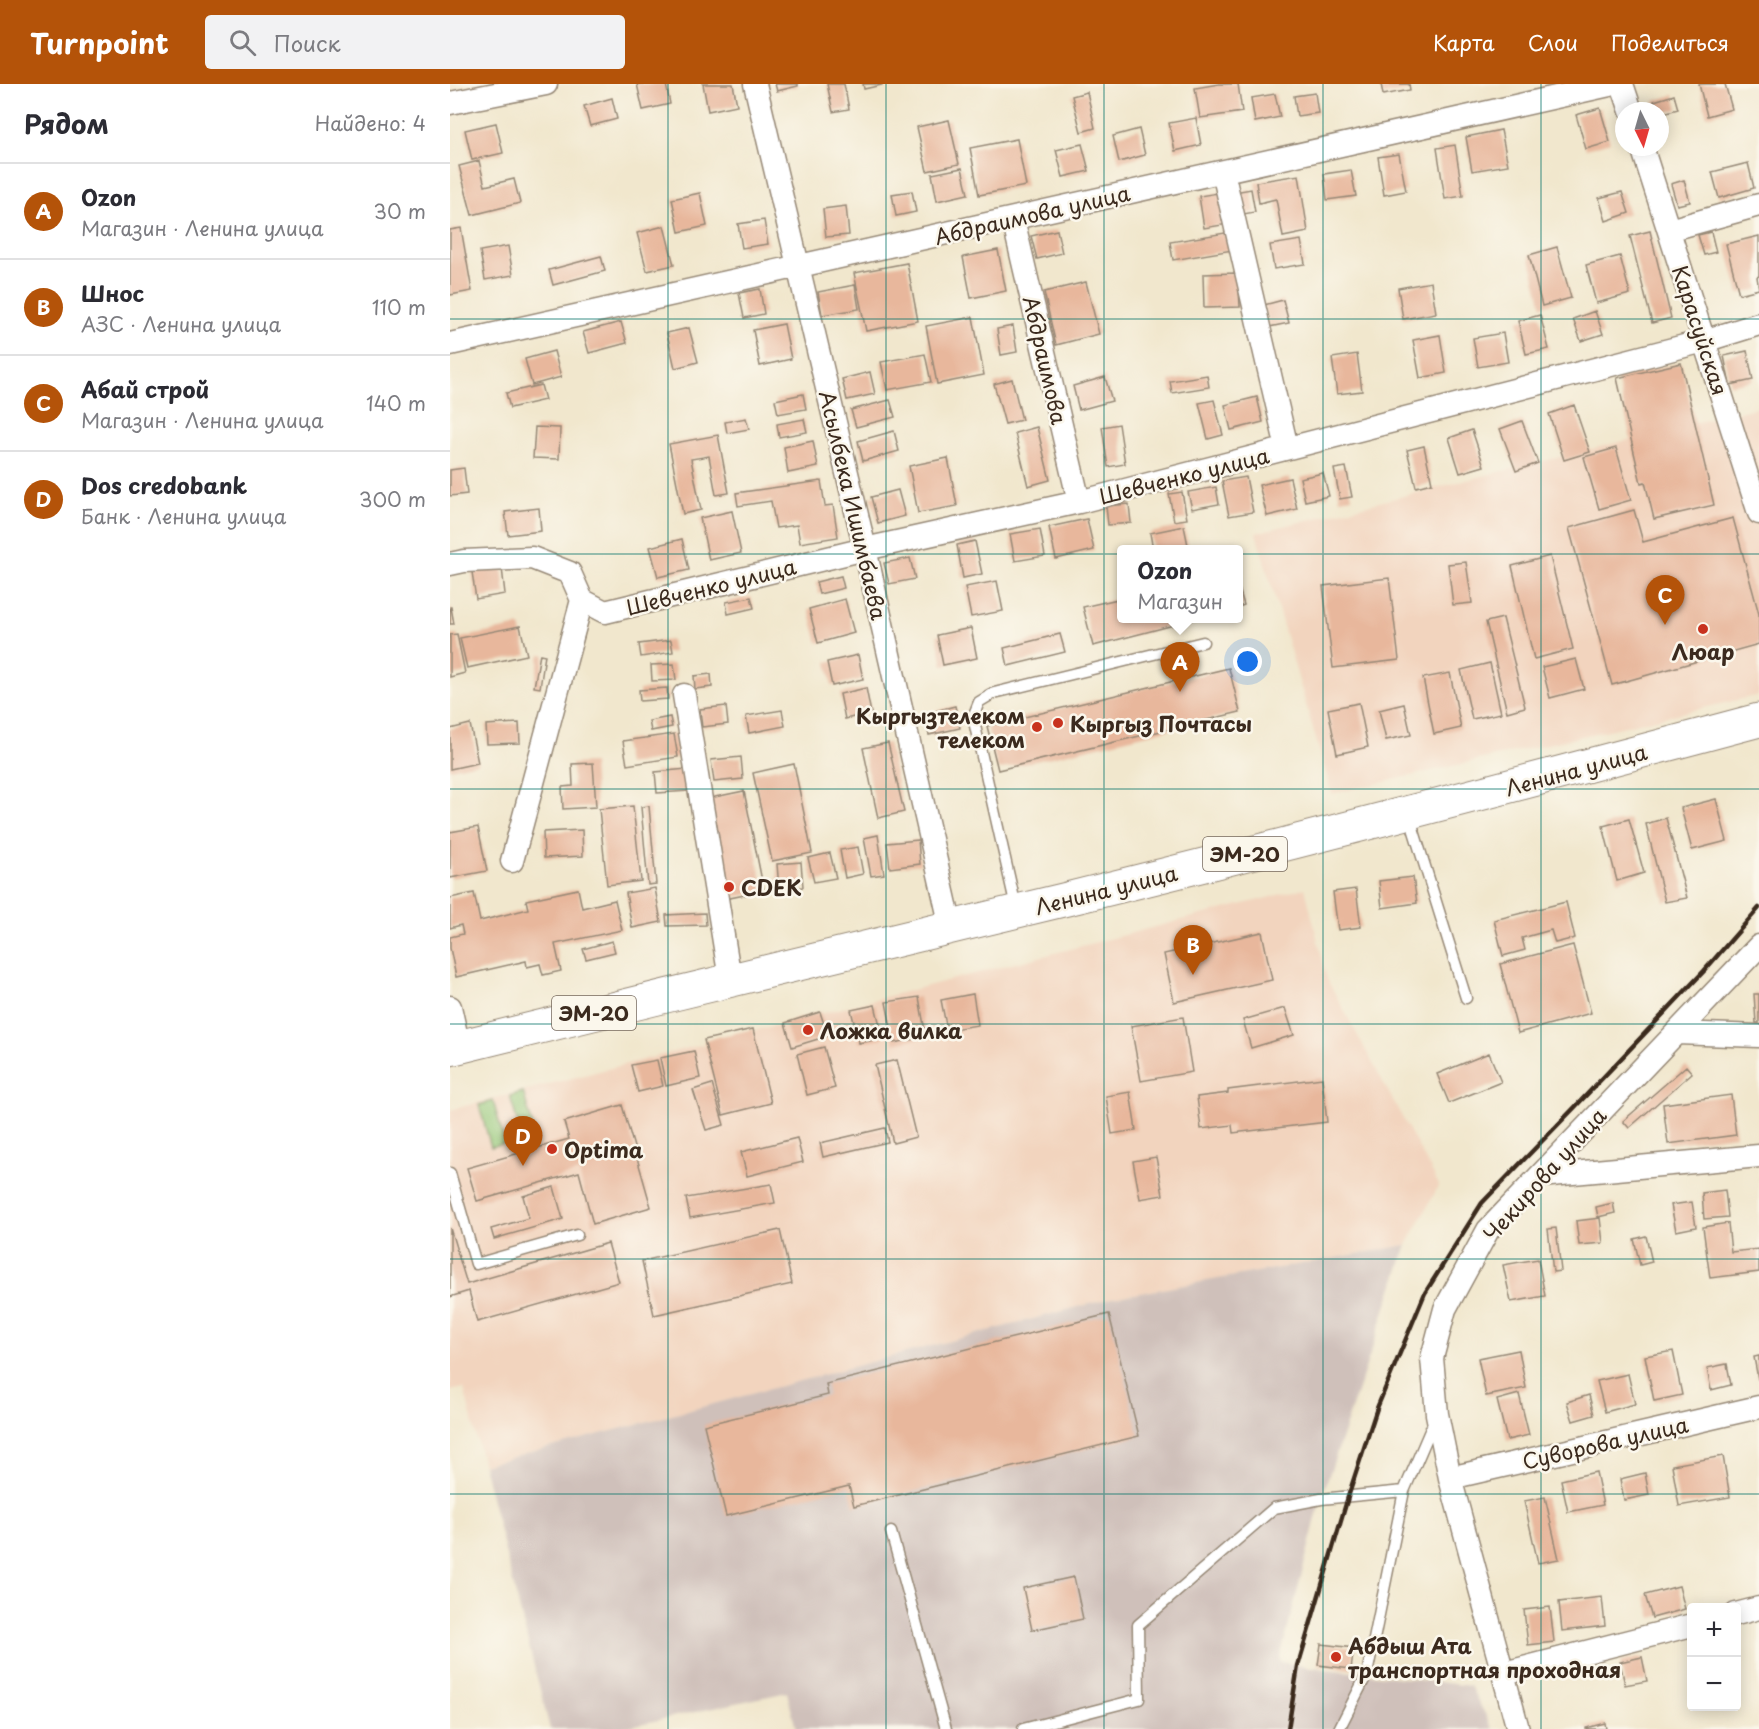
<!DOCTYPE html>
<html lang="ru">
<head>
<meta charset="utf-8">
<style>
  :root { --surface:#fff; --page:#f2f2f3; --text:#2b2b33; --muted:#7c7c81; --line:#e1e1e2; --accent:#b45309 }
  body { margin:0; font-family:"Playpen Sans",sans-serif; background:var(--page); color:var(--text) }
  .controls { position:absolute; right:18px; bottom:18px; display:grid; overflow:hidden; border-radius:6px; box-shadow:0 3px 15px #0003 }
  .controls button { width:54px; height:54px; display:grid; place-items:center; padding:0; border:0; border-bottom:2px solid var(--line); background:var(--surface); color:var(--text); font:30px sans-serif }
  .compass { position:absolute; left:1165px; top:18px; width:54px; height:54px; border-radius:50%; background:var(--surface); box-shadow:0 3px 15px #0003; rotate:175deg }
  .you { position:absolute; left:798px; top:578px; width:21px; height:21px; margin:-15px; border:4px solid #fff; border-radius:50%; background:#1a73e8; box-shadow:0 0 0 9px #1a73e833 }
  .badge { display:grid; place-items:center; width:39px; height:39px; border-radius:50%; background:var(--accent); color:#fff; font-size:20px; font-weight:700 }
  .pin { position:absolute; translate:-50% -50px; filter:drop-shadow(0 2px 3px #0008) }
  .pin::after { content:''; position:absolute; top:32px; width:21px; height:18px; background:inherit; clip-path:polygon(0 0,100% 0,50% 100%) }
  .popup { position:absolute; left:667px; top:461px; width:126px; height:78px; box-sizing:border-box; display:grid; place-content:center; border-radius:6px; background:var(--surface); filter:drop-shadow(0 2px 4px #0005); font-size:20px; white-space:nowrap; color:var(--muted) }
  .popup b { font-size:22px; color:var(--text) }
  .popup::after { content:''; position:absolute; left:50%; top:100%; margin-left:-12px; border:12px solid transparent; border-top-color:var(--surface) }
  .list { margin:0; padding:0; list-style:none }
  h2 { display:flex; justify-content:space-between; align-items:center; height:78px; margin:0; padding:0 24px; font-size:26px }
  h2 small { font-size:20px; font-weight:400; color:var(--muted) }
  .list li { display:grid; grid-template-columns:39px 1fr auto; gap:18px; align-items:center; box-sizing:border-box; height:96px; padding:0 24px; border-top:2px solid var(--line) }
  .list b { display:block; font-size:22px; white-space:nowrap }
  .list p { margin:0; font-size:20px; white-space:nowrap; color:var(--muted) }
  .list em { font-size:20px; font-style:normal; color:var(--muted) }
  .icon { flex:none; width:33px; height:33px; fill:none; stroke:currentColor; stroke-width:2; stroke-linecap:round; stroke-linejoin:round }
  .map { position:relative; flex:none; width:1309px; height:1645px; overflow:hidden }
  header { display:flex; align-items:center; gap:36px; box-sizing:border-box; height:84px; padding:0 30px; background:var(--accent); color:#fff }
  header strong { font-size:28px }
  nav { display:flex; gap:33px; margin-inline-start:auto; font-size:21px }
  .search { width:420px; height:54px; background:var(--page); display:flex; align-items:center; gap:15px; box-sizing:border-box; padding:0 21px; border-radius:6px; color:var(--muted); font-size:22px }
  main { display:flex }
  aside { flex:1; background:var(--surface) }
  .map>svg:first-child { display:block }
  .built { fill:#f2d4be }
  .industrial { fill:#cfc0ba }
  .green { fill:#95c778; stroke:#68784b; stroke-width:1.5 }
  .building { fill:#e8b79c }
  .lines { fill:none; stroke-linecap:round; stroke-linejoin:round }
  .service-casing { stroke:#968876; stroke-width:13 }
  .minor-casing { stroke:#968876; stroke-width:25 }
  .primary-casing { stroke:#968876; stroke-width:35 }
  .service { stroke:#fff; stroke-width:10 }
  .minor { stroke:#fff; stroke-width:22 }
  .primary { stroke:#fff; stroke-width:33 }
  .rail { stroke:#3b2a1e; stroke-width:4.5 }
  .grid { fill:none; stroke:#0f766e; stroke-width:1.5; stroke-opacity:0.55 }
  .poi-dot { fill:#c8321e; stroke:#fbf7ec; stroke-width:2 }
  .labels { text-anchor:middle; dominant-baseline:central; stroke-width:5; stroke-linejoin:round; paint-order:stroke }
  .shield { fill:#fbf7ec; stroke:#75685c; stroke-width:1.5 }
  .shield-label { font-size:20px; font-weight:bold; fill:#3b2a1e }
  .street-label { font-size:21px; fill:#3b2a1e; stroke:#fbf7ec }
  .poi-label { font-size:21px; font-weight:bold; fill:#3b2a1e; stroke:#fbf7ec; text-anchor:start }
</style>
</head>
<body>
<header>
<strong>Turnpoint</strong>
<div class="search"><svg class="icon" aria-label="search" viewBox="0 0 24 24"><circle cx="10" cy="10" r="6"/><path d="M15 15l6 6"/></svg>Поиск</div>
<nav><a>Карта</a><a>Слои</a><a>Поделиться</a></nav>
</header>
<main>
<aside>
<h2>Рядом<small>Найдено: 4</small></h2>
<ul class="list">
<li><span class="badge">A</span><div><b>Ozon</b><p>Магазин · Ленина улица</p></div><em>30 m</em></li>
<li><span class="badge">B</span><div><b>Шнос</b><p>АЗС · Ленина улица</p></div><em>110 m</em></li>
<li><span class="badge">C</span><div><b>Абай строй</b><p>Магазин · Ленина улица</p></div><em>140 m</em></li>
<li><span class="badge">D</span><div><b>Dos credobank</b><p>Банк · Ленина улица</p></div><em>300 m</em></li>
</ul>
</aside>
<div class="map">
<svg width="1309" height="1645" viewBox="0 0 1309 1645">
  <rect width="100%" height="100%" fill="#fbf7ec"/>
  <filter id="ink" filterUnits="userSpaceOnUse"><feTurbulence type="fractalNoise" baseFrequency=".0167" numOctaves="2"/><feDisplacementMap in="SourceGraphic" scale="12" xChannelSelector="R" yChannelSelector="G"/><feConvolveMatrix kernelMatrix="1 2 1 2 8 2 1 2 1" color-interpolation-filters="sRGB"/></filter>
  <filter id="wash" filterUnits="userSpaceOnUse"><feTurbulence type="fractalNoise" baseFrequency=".008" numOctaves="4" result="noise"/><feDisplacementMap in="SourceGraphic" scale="24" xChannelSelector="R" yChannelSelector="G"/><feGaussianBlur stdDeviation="1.35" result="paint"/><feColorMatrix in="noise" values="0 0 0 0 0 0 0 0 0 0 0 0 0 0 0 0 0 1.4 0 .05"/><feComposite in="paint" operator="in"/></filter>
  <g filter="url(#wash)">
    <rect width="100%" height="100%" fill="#f1e7cd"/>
    <path class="built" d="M1309,323V611L882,710L806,449Z
      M855,804L877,895L989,1101L957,1161L662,1214L33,1381L14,1304L0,1307V1026Z"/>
    <path class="industrial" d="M957,1161L871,1415L829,1578L860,1583L1020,1602L1043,1645H346L337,1608L167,1645H100L33,1381L662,1214Z"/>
    <path class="green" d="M73,1008L85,1050L72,1054L60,1012Z
      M43,1017L55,1059L41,1063L29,1021Z"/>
    <g id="blocks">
      <path class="building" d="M187,0H216L220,20L193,26Z
        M253,0H283L287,21L258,27Z
        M325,0H348V2L327,7Z
        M377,0H394L399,25L383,28Z
        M413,0H432V1L414,5Z
        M769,0H788L792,28L750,34L745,4Z
        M931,0H959L960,6L933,11Z
        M1249,0H1275L1282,25L1257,32Z
        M637,8L645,44L631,48L622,12Z
        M865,9L868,29L847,32L844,12Z
        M825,10L830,33L805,38L801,14Z
        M1224,11L1228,25L1210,30V27H1207L1204,17Z
        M162,14L167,35L140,42L134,22Z
        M1150,24L1160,58L1136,65L1126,31Z
        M746,34L751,61L725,67L719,39Z
        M499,36L509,80L477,87L467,43Z
        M46,39L53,69L22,76L15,46Z
        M689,45L695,71L669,78L663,52Z
        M1051,46L1058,81L1022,87L1016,53Z
        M567,55L576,102L529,111L520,64Z
        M632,60L639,87L613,93L606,66Z
        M1005,61L1013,112L995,115L987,64Z
        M949,70L956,107L934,111L928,73Z
        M29,77L35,102L64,95L70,119L22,131L9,82Z
        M1298,79L1304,104L1269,114L1262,88Z
        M512,84L518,110L487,117L482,90Z
        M901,86L906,112L877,116L874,90Z
        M849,91L858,148L833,153L826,115L809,119L806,98Z
        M1234,96L1240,118L1227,121L1221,100Z
        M801,105L805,128L788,131L784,108Z
        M462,107L466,128L446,132L442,110Z
        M774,108L779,140L754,144L749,112Z
        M1172,108L1179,129L1156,137L1149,114Z
        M250,109L257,142L229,148L222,115Z
        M396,122L399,151L376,153L373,125Z
        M314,136L318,160L292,164L288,140Z
        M214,142L224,181L197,187L187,149Z
        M11,144L22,207L0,211V146Z
        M607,146L612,169L587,175L581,152Z
        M1200,147L1221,234L1202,239L1180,152Z
        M781,148L783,166L723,176L720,158Z
        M1261,148L1266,168L1254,171L1248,151Z
        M1309,152V192L1307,193L1309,205L1289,210L1276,160Z
        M851,156L855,180L824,185L820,161Z
        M58,162L63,191L35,196L30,167Z
        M1107,163L1121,214L1092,222L1079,171Z
        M548,166L556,207L521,214L513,173Z
        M151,172L155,187L103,201L99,186Z
        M1170,172L1180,210L1146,219L1136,181Z
        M457,179L468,237L416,247L404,189Z
        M788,189L790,223L754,224L753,190Z
        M636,198L649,250L606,261L594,208Z
        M981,198L986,229L953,235L948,204Z
        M405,201L409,225L372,231L368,208Z
        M310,205L314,230L294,234L289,209Z
        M833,216L839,239L819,243L814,221Z
        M1145,227L1153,250L1131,257L1123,235Z
        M1090,231L1099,265L1076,270L1068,237Z
        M523,233L534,291L487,300L476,242Z
        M171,238L177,259L139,269L133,248Z
        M334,240L341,275L310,282L303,246Z
        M563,242L567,268L551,271L547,245Z
        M239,244L248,278L225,284L217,249Z
        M1053,249L1058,278L1028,283L1023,254Z
        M990,251L996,289L970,294L963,256Z
        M104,267L111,293L82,301L75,275Z
        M1297,267L1303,296L1280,301L1274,272Z
        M475,270L481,298L437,306L431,278Z
        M907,270L912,307L887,310L882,274Z
        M1231,279L1264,421L1204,435L1195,398L1191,399L1167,294Z
        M420,288L425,310L397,316L392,295Z
        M757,291L759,303L722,309L720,297Z
        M655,293L662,317L629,326L623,302Z
        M562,295L572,336L555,340L544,300Z
        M91,301L95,316L60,324L56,309Z
        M353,310L356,325L328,330L325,316Z
        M807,313L813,338L781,346L775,321Z
        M440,316L445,333L406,343L401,326Z
        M764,316L773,351L758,355L749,319Z
        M1124,321L1140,368L1114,376L1099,330Z
        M296,334L299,345L277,349L275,338Z
        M354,335L357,348L329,353L327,340Z
        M1072,337L1088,379L1066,387L1050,345Z
        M669,340L675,380L658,383L652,343Z
        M85,343L110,344L109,375L83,374Z
        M587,343L600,396L578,402L565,349Z
        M1022,346L1034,382L1010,389L999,354Z
        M444,347L449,367L413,377L408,357Z
        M268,351L279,409L266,411L259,372L241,375L251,426L233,430L219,360Z
        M363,357L368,383L338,389L334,363Z
        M974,362L982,399L966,403L957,366Z
        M1166,364L1181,416L1149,425L1134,373Z
        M498,374L507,422L468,429L459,382Z
        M896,383L902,413L890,415L884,385Z
        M14,384L17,410L0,412V386Z
        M873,389L879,412L855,417L850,394Z
        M796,393L803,428L779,432L772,397Z
        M840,394L847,425L817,432L809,401Z
        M371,397L375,422L383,421L388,453L350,459L347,441L326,444L321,417L288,422L286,409Z
        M766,403L769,420L742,425L738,408Z
        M448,406L455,432L428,439L421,413Z
        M732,408L737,435L724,437L719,410Z
        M679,420L681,439L658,441L656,422Z
        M89,424L91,447L58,451L55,428Z
        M1184,426L1193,458L1283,434L1309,530V560L1162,601L1119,444Z
        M282,427L291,469L259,476L250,434Z
        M637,435L644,466L606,475L599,443Z
        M734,442L739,466H703L700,449Z
        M590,445L595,472L565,477L560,450Z
        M232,455L239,486L208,493L200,463Z
        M525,457L532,490L513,494L507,461Z
        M1100,472L1123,565L1084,575L1062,482Z
        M460,474L465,495L439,500L434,479Z
        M1016,478L1022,519L1003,521L998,480Z
        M52,484L55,510L26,515L22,488Z
        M391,492L394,504L369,510L366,498Z
        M939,494L949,576L883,584L873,502Z
        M547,497L553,527L521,533L515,503Z
        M789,504L794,521L789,523Z
        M301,513L304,524L278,530L276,518Z
        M672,514V534H722L724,541L643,562L633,523Z
        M395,515L404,549L368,559L359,525Z
        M0,523H1L4,540H0Z
        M1053,534L1075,623L1057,628L1036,538Z
        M70,542L77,571L17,584L10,554Z
        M521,544L527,574L493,581L487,551Z
        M7,550L15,589L0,593V551Z
        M610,550L615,568L558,582L554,564Z
        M221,556L223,568L191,573L189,560Z
        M90,570L95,571L90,604L84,603Z
        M408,571L413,595L382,602L377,578Z
        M1126,575L1134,605L1100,614L1092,583Z
        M1040,579L1051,629L1022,635L1011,586Z
        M224,580L226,596L202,597L201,581Z
        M779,584L790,628L548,686L537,642Z
        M1000,589L1011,644L984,650L973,594Z
        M261,590L262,603L245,605L244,592Z
        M217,604L218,615L190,617L189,606Z
        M416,604L421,629L395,635L390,610Z
        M909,619L918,663L887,670L878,625Z
        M954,620L961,651L936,656L929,626Z
        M276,622L278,640L252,643L250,625Z
        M505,622L510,644L479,651L474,630Z
        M332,626L335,642L299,649L296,632Z
        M220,633L222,643L201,647L199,637Z
        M69,639L70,659L37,660L36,641Z
        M20,640L28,679L0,685V645Z
        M224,650L228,673L177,681L173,657Z
        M438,659L454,728L428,734L413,664Z
        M291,673L293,695L264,698L261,676Z
        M143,679L146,723L113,725L112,703L123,702L122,680Z
        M344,680L362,769L322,777L303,689Z
        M237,685L239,707L207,709L205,688Z
        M294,707L314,807L275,815L255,715Z
        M1266,715L1277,757L1242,766L1231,724Z
        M183,722L191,797L157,801L149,725Z
        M199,722L206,800L198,801L191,723Z
        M1216,734L1237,814L1215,818L1196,740Z
        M1179,735L1194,789L1167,797L1153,742Z
        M28,743L37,787L0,794V748Z
        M132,746L133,772L94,774L93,748Z
        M428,751L434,790L421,792L414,754Z
        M468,756L470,780L440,784L437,759Z
        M408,763L413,790L395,794L390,766Z
        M380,769L386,794L364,798L358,774Z
        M351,778L353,803L329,805L327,780Z
        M963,793L967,819L932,824L929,797Z
        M205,804L211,838L182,844L176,809Z
        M128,805L132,824L165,816L172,846L105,860L111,887L93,891L90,880L77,883L76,877L6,893L0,864V853L13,850L11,841L0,844V814L24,809L30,837L78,825L76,816Z
        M906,805L911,843L888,846L883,808Z
        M1116,818L1125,854L1105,859L1101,846L1072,854L1075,866L1053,872L1044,836Z
        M255,829L256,841L217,842L216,831Z
        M812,848L822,896L724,918L714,870Z
        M162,857L165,868L136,875L133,865Z
        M1123,861L1141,929L1068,949L1050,880Z
        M523,910L528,941L497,946L491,916Z
        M1304,910H1309V939H1306Z
        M469,913L476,953L444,959L436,918Z
        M425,921L433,954L409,959L401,926Z
        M835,924L844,951L801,964L793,936Z
        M370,928L378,952L342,963L335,939Z
        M733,933L742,988L691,997L681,942Z
        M303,945L321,1019L273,1031L254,956Z
        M374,963L385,1004L357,1011L347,970Z
        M244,967L250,994L216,1002L210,974Z
        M1039,969L1051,998L999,1019L987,990Z
        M207,976L213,1002L188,1008L181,981Z
        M447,976L466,1053L443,1059L425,981Z
        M1236,982L1242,989L1179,1044L1173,1037Z
        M872,994L877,1038L783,1049L782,1041L751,1045L747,1013L778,1009V1006Z
        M262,1000L274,1041L256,1046L243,1006Z
        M680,1008L686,1046L662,1050L656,1012Z
        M1281,1011L1286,1051L1218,1060L1213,1020Z
        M172,1021L201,1123L143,1140L129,1088L27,1117L17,1084L119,1055L114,1038Z
        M435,1044L438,1058L373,1073L370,1059Z
        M347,1054L353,1078L297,1092L291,1068Z
        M706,1073L713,1111L690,1115L683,1077Z
        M321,1100L325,1119L240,1134L236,1114Z
        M104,1103L113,1135L44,1155L41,1145L79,1134L73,1112Z
        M1275,1106L1278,1133L1254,1135L1252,1109Z
        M1242,1118L1246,1143L1226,1147L1221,1121Z
        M1163,1119L1165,1129L1148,1133L1146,1123Z
        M1150,1134L1153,1159L1129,1161L1126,1137Z
        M1278,1139L1281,1168L1309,1165V1188L1260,1194L1253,1143Z
        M0,1144L17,1200L158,1159L169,1198L27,1238L19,1207L0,1213Z
        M1106,1144L1111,1187L1103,1188L1098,1145Z
        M330,1146L342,1200L204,1231L192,1177Z
        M1196,1152L1202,1178L1190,1181L1184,1155Z
        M1088,1175L1095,1212L1061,1218L1053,1181Z
        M659,1230L689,1352L404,1422L399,1402L276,1432L254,1341L378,1311L376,1300Z
        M1069,1266L1076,1304L1036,1312L1028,1274Z
        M1223,1267L1232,1311L1204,1317L1195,1272Z
        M1309,1272V1295H1308L1304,1273Z
        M1277,1280L1281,1301L1261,1306L1257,1284Z
        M1178,1290L1185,1320L1155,1328L1147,1297Z
        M1069,1310L1079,1351L1057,1356L1047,1316Z
        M1139,1311L1144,1331L1123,1337L1117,1318Z
        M1273,1372L1280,1413L1229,1422L1222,1381Z
        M1146,1388L1153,1421L1118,1428L1111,1396Z
        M1195,1389L1199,1411L1174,1416L1170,1395Z
        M1095,1413L1109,1475L1088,1479L1074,1417Z
        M624,1493L633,1535L582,1546L573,1504Z
        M1229,1502L1235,1525L1202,1534L1195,1511Z
        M1152,1513L1155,1542L1112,1547L1109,1518Z
        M1100,1523L1104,1558L1078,1561L1074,1526Z
        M871,1560L904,1564L901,1585L868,1581Z
        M1192,1573L1197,1597L1175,1601L1170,1578Z
        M1155,1639L1156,1645H1136V1644Z"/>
    </g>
  </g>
  <g filter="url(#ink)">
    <use href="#blocks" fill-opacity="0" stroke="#968876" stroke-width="1.5"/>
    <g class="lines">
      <g class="service-casing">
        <path id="service" d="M959,731L1016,914
          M566,823L523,633L529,618L544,609L753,558
          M0,1089L26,1180L127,1151
          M441,1448L496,1645
          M573,1645L689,1615L688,1541L824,1424L871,1415L954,1407
          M889,1645L917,1590L954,1407L985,1335"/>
      </g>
      <g class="minor-casing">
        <path id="minor" d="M305,0L415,465L501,843
          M1172,0L1181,27
          M0,19L96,0
          M1192,63L1309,429
          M773,88L837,364
          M563,135L629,418
          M1219,146L1309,121
          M0,260L1164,0
          M0,480L14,477L82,474L120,489L132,516L155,528L415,465L629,418L1254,257L1309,240
          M234,611L280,895
          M62,777L132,516
          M0,923L9,963
          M1227,949L1309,952
          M1090,1092L1309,1072
          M1000,1394L1309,1323
          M1286,1530L1309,1524
          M1054,1589L1242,1541
          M1068,1645L1000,1394L987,1330L982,1274L995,1225L1038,1146L1309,862"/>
      </g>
      <g class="primary-casing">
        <path id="primary" d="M0,965C204,914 409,866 613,816C846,759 1077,698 1309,636"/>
      </g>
      <use href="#service" class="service"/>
      <use href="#minor" class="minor"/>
      <use href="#primary" class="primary"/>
      <path class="rail" d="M838,1645L848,1582L898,1413L927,1324L975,1209L1032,1119L1125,1023L1254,887L1309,824"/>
    </g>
  </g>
  <path class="grid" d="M218,0V1645M436,0V1645M654,0V1645M873,0V1645M1091,0V1645M0,235H1309M0,470H1309M0,705H1309M0,940H1309M0,1175H1309M0,1410H1309"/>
  <g class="poi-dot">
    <circle cx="1253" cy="545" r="6"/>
    <circle cx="608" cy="639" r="6"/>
    <circle cx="587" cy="643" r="6"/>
    <circle cx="279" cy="803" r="6"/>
    <circle cx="358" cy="946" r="6"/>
    <circle cx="102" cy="1065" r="6"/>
    <circle cx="886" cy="1573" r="6"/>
  </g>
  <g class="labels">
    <g class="shield">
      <rect x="753" y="753" width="84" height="34" rx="4.5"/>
      <rect x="102" y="912" width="84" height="34" rx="4.5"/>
    </g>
    <g class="shield-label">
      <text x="795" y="770">ЭМ-20</text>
      <text x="144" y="929">ЭМ-20</text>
    </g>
    <g class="street-label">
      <text transform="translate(582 130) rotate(-13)">Абдраимова улица</text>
      <text transform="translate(1251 246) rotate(72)">Карасуйская</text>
      <text transform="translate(596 276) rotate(77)">Абдраимова</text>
      <text transform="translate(734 391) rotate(-14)">Шевченко улица</text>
      <text transform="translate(404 421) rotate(77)">Асылбека Ишимбаева</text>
      <text transform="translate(261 502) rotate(-14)">Шевченко улица</text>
      <text transform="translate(1126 685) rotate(-15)">Ленина улица</text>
      <text transform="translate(656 805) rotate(-14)">Ленина улица</text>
      <text transform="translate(1094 1090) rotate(-48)">Чекирова улица</text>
      <text transform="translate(1155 1358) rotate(-13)">Суворова улица</text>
    </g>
    <g class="poi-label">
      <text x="1253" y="567" text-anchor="middle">Люар</text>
      <text x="575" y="631" text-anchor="end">Кыргызтелеком<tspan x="575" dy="24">телеком</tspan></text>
      <text x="620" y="639">Кыргыз Почтасы</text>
      <text x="291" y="803">CDEK</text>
      <text x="370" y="946">Ложка вилка</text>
      <text x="114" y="1065">Optima</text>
      <text x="898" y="1561">Абдыш Ата<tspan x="898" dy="24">транспортная проходная</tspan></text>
    </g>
  </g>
</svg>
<div class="controls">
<button>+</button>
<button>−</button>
</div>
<svg class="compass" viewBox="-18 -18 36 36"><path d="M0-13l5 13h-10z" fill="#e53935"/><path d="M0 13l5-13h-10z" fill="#7c7c81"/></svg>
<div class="you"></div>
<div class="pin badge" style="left:730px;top:608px">A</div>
<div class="popup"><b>Ozon</b>Магазин</div>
<div class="pin badge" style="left:743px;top:891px">B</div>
<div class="pin badge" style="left:1215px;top:541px">C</div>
<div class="pin badge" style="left:73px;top:1082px">D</div>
</div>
</main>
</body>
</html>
